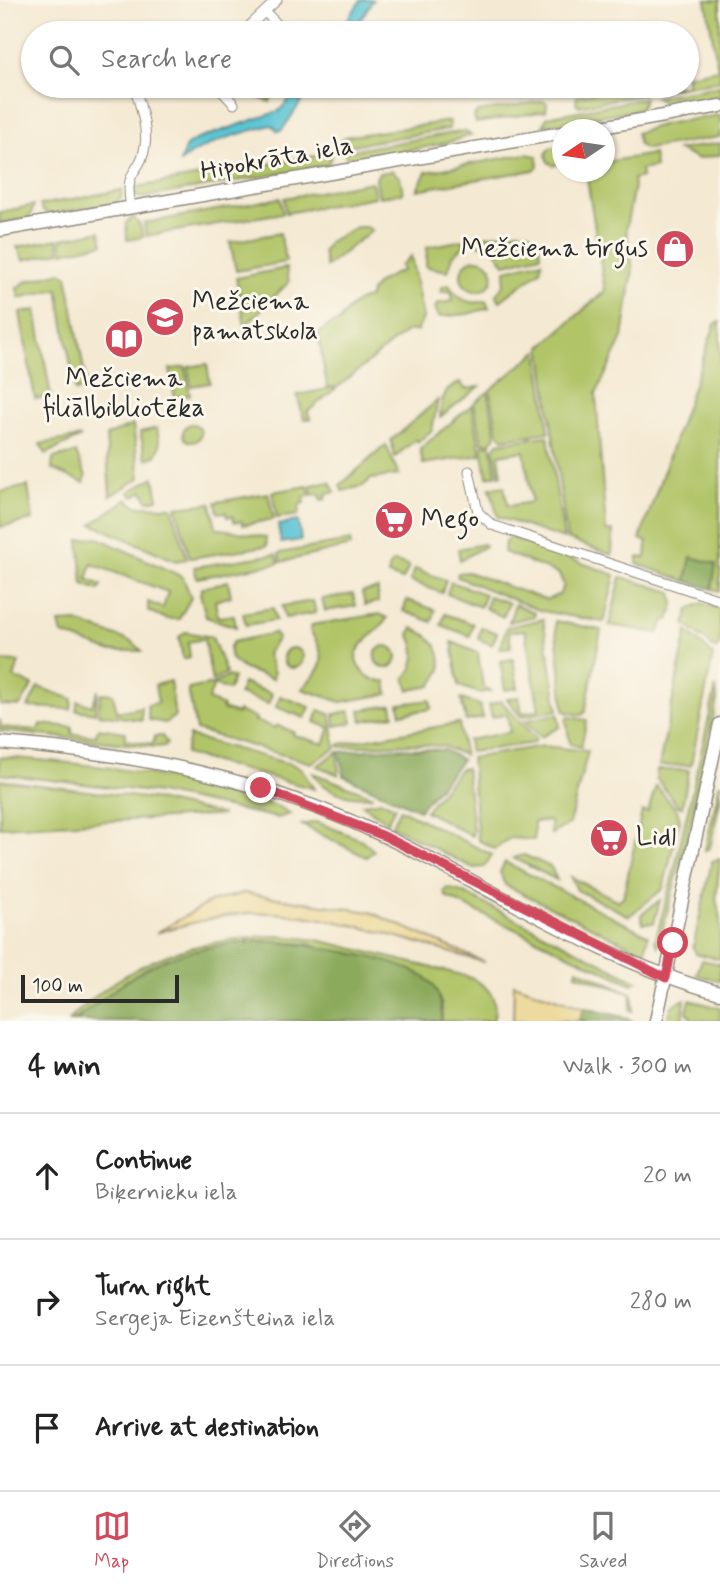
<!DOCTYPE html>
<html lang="en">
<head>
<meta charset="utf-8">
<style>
  :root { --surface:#fff; --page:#f2f2f2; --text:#222; --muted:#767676; --line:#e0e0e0; --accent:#d1495b }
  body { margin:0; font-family:Mynerve,sans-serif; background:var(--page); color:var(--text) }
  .compass { position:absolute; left:552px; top:119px; width:63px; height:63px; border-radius:50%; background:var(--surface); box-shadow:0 2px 5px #0004; rotate:257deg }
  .scale { position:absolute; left:21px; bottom:18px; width:158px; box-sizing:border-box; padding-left:7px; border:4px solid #2b2b2b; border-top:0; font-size:19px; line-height:24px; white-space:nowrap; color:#2b2b2b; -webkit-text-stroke:5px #fbf7ec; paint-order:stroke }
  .stop { position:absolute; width:21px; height:21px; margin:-16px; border:5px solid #d1495b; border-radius:50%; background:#fff }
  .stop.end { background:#d1495b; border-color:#fff; box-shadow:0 2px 7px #0008 }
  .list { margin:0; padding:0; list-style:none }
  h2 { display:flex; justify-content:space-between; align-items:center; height:91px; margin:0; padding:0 28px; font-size:30px }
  h2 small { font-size:23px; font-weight:400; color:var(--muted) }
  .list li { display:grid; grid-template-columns:46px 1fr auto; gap:21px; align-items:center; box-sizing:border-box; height:126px; padding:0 28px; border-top:2px solid var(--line) }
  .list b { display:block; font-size:26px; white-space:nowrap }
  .list p { margin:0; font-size:23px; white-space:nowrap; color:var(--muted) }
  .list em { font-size:23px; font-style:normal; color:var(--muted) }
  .icon { flex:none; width:38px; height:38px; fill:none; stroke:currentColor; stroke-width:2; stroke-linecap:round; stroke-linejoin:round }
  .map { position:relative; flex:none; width:720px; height:1021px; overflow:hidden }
  .search { position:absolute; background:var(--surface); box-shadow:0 2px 5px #0004; left:21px; right:21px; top:21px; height:77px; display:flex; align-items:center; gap:18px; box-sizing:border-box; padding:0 24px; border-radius:38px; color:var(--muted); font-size:26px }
  .sheet { height:469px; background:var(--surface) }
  nav { display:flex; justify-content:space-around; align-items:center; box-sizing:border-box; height:98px; border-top:2px solid var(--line); background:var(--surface); font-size:19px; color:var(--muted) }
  nav a { display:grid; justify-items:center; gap:4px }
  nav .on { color:var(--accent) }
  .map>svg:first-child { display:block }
  .green { fill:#b1c468; stroke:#6e784a; stroke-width:2 }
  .forest { fill:#8caa5c; stroke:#5c6a44; stroke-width:2 }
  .sand { fill:#eeda9e; stroke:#8c8264; stroke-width:2 }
  .water { fill:#57c2d2; stroke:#41767e; stroke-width:2 }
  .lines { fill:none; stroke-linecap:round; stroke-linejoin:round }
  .street-casing { stroke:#908a7e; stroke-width:11 }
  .secondary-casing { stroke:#908a7e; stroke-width:15 }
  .street { stroke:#fff; stroke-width:9 }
  .secondary { stroke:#fff; stroke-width:12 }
  .route { stroke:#d1495b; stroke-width:9 }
  .labels { text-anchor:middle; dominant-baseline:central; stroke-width:6; stroke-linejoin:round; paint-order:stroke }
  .street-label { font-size:26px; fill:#2b2b2b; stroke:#fbf7ec }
  .poi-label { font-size:26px; fill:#2b2b2b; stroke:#fbf7ec; text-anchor:start }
</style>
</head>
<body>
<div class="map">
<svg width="720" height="1021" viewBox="0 0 720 1021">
  <rect width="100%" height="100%" fill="#fbf7ec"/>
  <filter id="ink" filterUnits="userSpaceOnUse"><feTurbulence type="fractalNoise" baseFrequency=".0143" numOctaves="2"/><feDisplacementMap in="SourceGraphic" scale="14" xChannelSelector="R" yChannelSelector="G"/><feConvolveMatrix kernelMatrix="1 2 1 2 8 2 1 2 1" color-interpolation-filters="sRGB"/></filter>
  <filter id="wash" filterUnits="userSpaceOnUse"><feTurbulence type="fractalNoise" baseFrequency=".00686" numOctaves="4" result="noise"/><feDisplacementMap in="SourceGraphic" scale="28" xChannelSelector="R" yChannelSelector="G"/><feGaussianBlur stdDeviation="1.57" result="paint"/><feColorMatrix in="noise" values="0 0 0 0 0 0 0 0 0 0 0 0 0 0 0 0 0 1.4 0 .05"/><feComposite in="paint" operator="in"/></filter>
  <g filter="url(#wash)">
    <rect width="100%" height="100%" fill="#f4e9d2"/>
    <path class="green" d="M706,0H720V81L654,91L653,86H687V75L718,69Z
      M264,86L274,93L270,102L254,96Z
      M628,86H643L644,94L579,106L576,103L577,96Z
      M720,86V97L666,105L655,97Z
      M645,98L640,109L543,126L547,117Z
      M544,101L547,103L546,111L476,123L474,116L478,112Z
      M720,115V137L646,149L639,145L636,133L664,124Z
      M450,121L449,129L342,147L341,141L345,137Z
      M464,131L471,135L447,143L358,160L348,159L343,152Z
      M720,143V155L697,159L678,150Z
      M546 156a9 9 0 1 1 18 0a9 9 0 1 1-18 0Z
      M332,153L328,165L141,198L133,195L131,188Z
      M526,154L537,156L538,166L534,170L417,190L426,172Z
      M653,154L655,167L641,170L642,177L633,179L634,186L626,228L633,269L623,338L596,394L606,531H613L612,555L567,539L541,347L605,291L586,172H604L605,162Z
      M392,171L400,177L403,193L379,197L376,178L379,173Z
      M372,182L375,197L286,213L284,198Z
      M122,190L121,198L115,203L49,214L43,211L40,205Z
      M280,198L283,213L146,236L144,223Z
      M34,205L30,218L0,223V212Z
      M133,217L140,225L143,237L127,240L126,223Z
      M357,227H367L372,230L326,267L323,251L330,241Z
      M100,231L103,244L63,252L61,239Z
      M520,231L529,232L538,241L541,255L505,264L494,248L476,243L478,237Z
      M280,233L286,262L236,271L230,242Z
      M58,239L60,252L24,260L17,247Z
      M463,240L466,244L453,256L448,271L426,267L427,247Z
      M411,256L423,318L417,331H407L307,412L311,419H304L297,395L337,387H327L318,334L329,325L340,322C343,312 357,299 369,298C371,283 392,275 403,270L400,266Z
      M461 275a16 16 0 1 1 32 0a16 16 0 1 1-32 0Z
      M542,261L540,271L500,301L496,295L504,284L506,270Z
      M286,268L289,282L245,326L236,278Z
      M61,272L67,275L86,382L83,389L75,391L58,289L19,298L17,288L27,281Z
      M449,285C458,299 469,306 486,301L489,308L467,314L439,317L435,308L437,304L453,301L451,291L441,292L442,287Z
      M36,310L51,397L35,399L20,313Z
      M720,322V591L712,589L715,564L691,557L686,581L637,564L638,557L646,558L647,542L640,539L715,324Z
      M538,351L549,432L503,439L498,432L490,390Z
      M207,364L210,383L191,386L188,367Z
      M185,367L190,395L175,398L170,369Z
      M461,383L465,389L479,387L440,417C441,401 443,387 461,383Z
      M488,392L496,436L491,442L482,443L474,403Z
      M438,400L432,430L418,442L416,439L395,457L391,440Z
      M472,405L481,455L423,464L420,449Z
      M183 433a9 9 0 1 1 18 0a9 9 0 1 1-18 0Z
      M133,425L140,478L110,496L106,436Z
      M157,428L160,446L156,456L146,459L140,432Z
      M548,436L564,539L498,517L490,488L504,486L508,506L532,502L524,451L499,455L502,475H499L494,449L498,443Z
      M81,437L46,454L40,444L79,437Z
      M491,444L496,475L487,477L482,446Z
      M386,445L399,475L371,479L363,486L342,491L340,485Z
      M76,453L86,476L84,483L52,469L53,458Z
      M154,477L158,499L148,501L143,491L133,497L129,492Z
      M330,482L335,492L326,494V499L321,500L320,494L312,495L311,485Z
      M28,486L33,520L0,527V492Z
      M308,486L310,495L304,497L305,503L300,504L298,515L277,518L272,492Z
      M268,493L274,519L243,525L242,521L234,522L233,516L227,517L226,512L218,513L216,502Z
      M127,499L136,506L172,507L187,559L176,561L92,524Z
      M211,503L216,528L266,537L267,546L190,558L176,507Z
      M96,537L183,577L191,598L179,619H167L148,611V602L163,608L168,592L92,564L87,579L101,585L99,590L83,584L79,540Z
      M510,537L615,575L604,622L542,611L457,577L458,573L468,572L546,600L560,594L564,585L559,574L504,552L505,541Z
      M350,541L351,546L281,562L279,553Z
      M483,544L485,546L460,560L458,549Z
      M276,554L279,563L197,578L194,567Z
      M395,562L409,566L403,580L388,575L390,565Z
      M415,569L446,580L442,593L410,581Z
      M621,577L672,592L674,605L669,620H665L658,633L609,625Z
      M228,581L231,596L215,601L218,617L234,615L236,627L206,617L200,593L202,588Z
      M451,582L485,594L480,607L447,594Z
      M378,589V602L365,605L362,592Z
      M353,594L356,606L325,611L322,599Z
      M489,596L509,603L503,617L485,608Z
      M407,600L435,610L432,622L403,611Z
      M313,601L316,613L285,618L282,606Z
      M702,603L720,609V643L716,649L685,624L689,609Z
      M515,604L535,613V616L509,622Z
      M273,608L276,620L246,625L243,613Z
      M379,614L387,618C380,635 338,650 365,674C371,679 377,682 386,681L388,694L341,702L302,689C322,667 330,660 310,631L312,625Z
      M445,614L473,624L470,636L441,625Z
      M543,619L558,710L521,717L507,699L519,697L522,713L539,710L525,630L509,632L511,647L499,649L507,627Z
      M555,621L601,630L585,713L581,715L566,712L564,709Z
      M77,622L133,642L142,651H109L62,634L59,623Z
      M481,627L497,633L492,645L478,639Z
      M413,628C433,637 442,647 441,670L431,686L409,690L405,678C417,665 418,649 409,634Z
      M687,631L713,655L691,765L659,766Z
      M185,632L212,637L226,673L212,681L204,639L188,642L190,657L183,659L179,637Z
      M274,633L278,638L267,654L274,673L273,679L244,669L231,659L229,648L233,642Z
      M452,642L478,653L483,686L491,691L479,693L459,686Z
      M375 657a11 11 0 1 1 22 0a11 11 0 1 1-22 0Z
      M283 658a10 10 0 1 1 20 0a10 10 0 1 1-20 0Z
      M513,659L518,688L505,690L500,661Z
      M0,661L19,662L14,678L33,685L20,706L0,705Z
      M228,676L233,678L229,690L214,685L208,700L223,706L222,709L237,714L238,711L256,718L255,721L275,728L276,725L294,732L293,735L324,744L330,728L315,722L319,710L330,714L336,748L311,763L196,730L188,689L213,684Z
      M170,681L175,716L165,723L149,720L147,705L158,703L155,685Z
      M243,683L272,694L268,704L239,694Z
      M38,687L72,699L71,709L28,707Z
      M716,687L717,700L688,835L658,946L655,941L673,875Z
      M98,690L95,713L76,710L78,701L92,706Z
      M101,693L113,694L117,712L141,707L142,720L98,714Z
      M280,696L310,707L305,718L276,707Z
      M461,699L480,705L483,718L466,721Z
      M430,700L431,709L401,714L399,704Z
      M501,701L536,739L533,743L470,752L468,740L510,732L507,714L492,717L489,705Z
      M392,705L394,715L362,721L360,710Z
      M350,711L352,723L335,726L334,714Z
      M558,714L560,727L541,737L524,721Z
      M568,717L587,720L581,747L570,744L566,720Z
      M0,719L1,727L39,730L41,724L72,727V734L96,736L98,728L126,732L125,740L153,744L155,736H162L167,743L165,746L156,747L0,731Z
      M459,723L464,755L443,746L410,744L339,747V744Z
      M189,736L294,765L302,769L314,789L185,754Z
      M543,746L588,751L569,824L551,834L550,821L534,822V840L510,838L495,849L478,840L471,758Z
      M337,752L339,775L317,766Z
      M0,757C83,763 165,772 245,797C259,801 280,805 290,814L278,818L159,793L0,774Z
      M466,768L473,830L472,836L425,811L460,769Z
      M657,770H689L682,807L678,806L656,778Z
      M313,773L373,796C351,799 325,793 313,773Z
      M0,780L152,799L223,815L0,827Z
      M720,783V800L710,848L705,850Z
      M656,786L677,810L680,819L663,889L629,916L577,890L571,877L618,901L623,897L642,811L648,812Z
      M382,801L395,807L387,822L362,804Z
      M400,809L492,855L484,867L473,868L391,826Z
      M317,822L362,840L374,851L366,857L302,825Z
      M524,855L551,867L557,880L513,858Z
      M720,859L716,900L720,914V959L696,954L693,947L712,861Z
      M505,862L648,935L645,953L505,885L500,872Z
      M447,888L462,892L637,981L632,984L446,897L444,891Z
      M660,900L654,923H642L641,915Z
      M281,936L318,940L466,976C487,984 500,997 493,1021H442V1004L310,944L261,941L200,950L162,961L136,974L74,1021H68C132,957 193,939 281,936Z
      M702,960L720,964V981L696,975Z
      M577,969L633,994V1011L630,1010L632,994L576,974Z
      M685,999L683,1021H667L672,1006Z
      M690,1000L720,1008V1021L692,1020L687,1011Z"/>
    <path class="forest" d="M691,557L716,564L712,589L686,581Z
      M398,748L444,750L462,760L419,810L344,776L339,752Z
      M261,941C294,942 407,958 429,981C440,992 442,1006 442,1021H74C98,1003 122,981 149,967C182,949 225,944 261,941Z
      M584,1008L628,1018L632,1021H579Z"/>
    <path class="sand" d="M244,893L370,912L484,962C415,943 345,917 273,913C234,911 194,922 156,933L210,902Z
      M514,984L584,1008L579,1021H513Z"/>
    <path class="water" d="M361,0H373L352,33H338Z
      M301,86H312L282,130L278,131L272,125C240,133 204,143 180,162L186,146L195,140L279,111Z
      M298,521L301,540L281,543L278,525Z"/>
  </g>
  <g filter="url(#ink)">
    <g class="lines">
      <g class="street-casing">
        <path id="street" d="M265,12L286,33
          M242,33L277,0
          M217,86L234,104
          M131,207C123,167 141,175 145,146C148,127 139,104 135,86
          M469,471L478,512L492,525L720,600"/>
      </g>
      <g class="secondary-casing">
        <path id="secondary" d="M585,130L720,106
          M0,230L562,133
          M0,743C133,753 263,778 384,836C495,889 601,961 720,993
          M656,1021L720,724"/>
      </g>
      <use href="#street" class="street"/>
      <use href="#secondary" class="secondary"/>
    </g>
  </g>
  <g class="lines" filter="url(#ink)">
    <path class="route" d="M261,788L384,836L666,978L673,943"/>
  </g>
  <defs>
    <g id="shop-disc" transform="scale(2.0125)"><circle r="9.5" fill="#d1495b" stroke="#fbf7ec"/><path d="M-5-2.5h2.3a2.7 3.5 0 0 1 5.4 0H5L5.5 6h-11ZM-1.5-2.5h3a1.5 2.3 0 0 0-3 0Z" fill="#fff"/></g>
    <g id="school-disc" transform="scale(2.0125)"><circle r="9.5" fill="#d1495b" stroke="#fbf7ec"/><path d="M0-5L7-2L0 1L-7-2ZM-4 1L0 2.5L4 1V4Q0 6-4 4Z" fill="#fff"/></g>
    <g id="library-disc" transform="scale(2.0125)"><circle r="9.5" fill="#d1495b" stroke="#fbf7ec"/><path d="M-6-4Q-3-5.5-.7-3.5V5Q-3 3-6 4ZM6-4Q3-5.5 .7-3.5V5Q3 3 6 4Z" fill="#fff"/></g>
    <g id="supermarket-disc" transform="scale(2.0125)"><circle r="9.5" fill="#d1495b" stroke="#fbf7ec"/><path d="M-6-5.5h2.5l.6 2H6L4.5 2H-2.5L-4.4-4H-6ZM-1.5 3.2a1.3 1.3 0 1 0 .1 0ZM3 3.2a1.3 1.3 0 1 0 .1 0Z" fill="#fff"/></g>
  </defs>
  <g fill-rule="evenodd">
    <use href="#shop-disc" x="675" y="249"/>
    <use href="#school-disc" x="165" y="317"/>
    <use href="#library-disc" x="124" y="339"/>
    <use href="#supermarket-disc" x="394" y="520"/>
    <use href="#supermarket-disc" x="609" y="838"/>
  </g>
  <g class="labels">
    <g class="street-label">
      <text transform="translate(277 159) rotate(-10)">Hipokrāta iela</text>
    </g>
    <g class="poi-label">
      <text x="648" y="249" text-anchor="end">Mežciema tirgus</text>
      <text x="192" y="302">Mežciema<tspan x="192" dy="30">pamatskola</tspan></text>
      <text x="124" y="379" text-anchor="middle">Mežciema<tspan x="124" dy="30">filiālbibliotēka</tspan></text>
      <text x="421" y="520">Mego</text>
      <text x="636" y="838">Lidl</text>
    </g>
  </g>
</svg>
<svg class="compass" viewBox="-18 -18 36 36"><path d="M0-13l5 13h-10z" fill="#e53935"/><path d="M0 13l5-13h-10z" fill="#767676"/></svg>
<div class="scale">100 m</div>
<div class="stop" style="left:673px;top:943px"></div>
<div class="stop end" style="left:261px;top:788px"></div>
<div class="search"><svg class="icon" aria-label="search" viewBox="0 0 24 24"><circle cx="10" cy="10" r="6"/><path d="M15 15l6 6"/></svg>Search here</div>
</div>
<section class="sheet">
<h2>4 min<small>Walk · 300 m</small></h2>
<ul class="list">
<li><svg class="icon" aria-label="ahead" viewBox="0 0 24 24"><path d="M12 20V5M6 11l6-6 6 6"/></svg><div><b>Continue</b><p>Biķernieku iela</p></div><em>20 m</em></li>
<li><svg class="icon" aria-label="right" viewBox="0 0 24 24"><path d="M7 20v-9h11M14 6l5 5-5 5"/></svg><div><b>Turn right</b><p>Sergeja Eizenšteina iela</p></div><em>280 m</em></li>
<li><svg class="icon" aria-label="arrive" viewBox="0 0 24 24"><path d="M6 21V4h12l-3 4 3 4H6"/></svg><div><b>Arrive at destination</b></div></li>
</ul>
</section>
<nav>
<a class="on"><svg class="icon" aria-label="map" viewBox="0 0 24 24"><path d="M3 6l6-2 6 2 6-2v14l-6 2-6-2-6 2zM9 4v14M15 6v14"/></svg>Map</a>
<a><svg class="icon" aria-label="directions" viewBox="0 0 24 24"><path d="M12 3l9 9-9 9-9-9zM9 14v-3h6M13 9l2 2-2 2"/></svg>Directions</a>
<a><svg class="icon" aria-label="saved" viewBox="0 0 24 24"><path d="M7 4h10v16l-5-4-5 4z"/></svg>Saved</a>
</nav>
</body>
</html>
